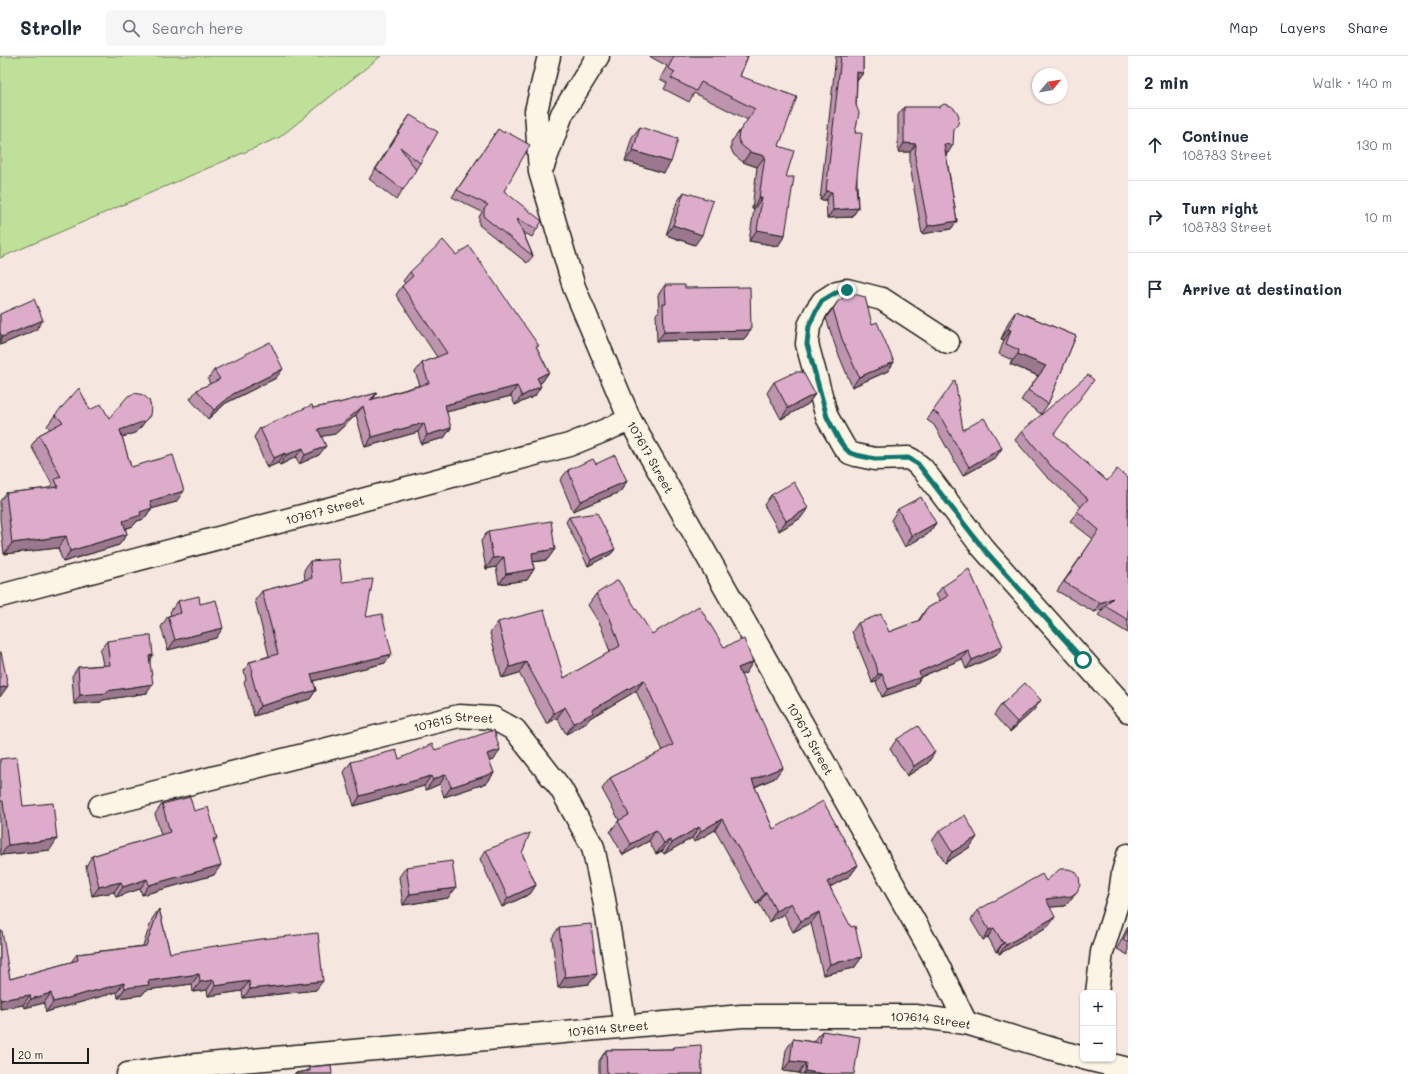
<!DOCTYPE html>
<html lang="en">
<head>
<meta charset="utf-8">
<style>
  :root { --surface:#fff; --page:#f6f6f7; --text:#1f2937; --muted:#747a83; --line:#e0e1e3 }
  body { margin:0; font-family:Mali,sans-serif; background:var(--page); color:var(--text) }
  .controls { position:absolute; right:12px; bottom:12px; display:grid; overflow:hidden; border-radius:6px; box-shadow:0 1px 3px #0004 }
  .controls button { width:36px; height:36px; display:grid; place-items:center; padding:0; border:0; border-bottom:1px solid var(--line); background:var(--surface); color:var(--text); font:20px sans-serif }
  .compass { position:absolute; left:1032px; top:12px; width:36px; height:36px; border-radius:50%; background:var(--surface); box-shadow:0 1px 3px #0004; rotate:60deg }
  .scale { position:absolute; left:12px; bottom:10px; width:77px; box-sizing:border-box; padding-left:4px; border:2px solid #1c1c1c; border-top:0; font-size:11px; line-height:14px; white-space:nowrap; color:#1c1c1c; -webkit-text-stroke:3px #fcf5e5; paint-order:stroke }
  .stop { position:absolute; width:12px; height:12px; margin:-9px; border:3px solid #0f766e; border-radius:50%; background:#fff }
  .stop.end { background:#0f766e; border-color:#fff; box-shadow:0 1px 4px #0008 }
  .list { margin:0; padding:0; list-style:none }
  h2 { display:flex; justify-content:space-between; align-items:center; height:52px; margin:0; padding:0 16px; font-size:17px }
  h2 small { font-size:13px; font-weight:400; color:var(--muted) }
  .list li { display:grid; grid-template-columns:26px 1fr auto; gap:12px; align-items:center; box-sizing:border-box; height:72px; padding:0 16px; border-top:1px solid var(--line) }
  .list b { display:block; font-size:15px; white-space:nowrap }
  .list p { margin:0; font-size:13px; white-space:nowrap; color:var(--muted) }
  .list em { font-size:13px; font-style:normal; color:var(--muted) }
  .icon { flex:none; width:22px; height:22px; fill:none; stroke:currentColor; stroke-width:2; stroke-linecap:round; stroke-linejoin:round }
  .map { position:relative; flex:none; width:1128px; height:1018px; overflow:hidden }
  header { display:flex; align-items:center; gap:24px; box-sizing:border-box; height:56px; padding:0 20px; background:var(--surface); border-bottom:1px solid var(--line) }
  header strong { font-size:19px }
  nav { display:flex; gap:22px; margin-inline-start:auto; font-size:14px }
  .search { width:280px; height:36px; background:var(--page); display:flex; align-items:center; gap:10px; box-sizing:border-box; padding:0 14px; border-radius:6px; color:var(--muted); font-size:15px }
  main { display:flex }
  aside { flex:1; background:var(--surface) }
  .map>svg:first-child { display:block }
  .green { fill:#bee099; stroke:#6d7e5a }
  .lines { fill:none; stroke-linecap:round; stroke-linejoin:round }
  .minor-casing { stroke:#1c1c1c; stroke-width:25 }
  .minor { stroke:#fcf5e5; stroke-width:22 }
  .wall { fill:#be94af; stroke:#1c1c1c }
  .shaded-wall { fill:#9b788e; stroke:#1c1c1c }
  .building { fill:#ddaccb; stroke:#1c1c1c }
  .route { stroke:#0f766e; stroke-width:5 }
  .labels { text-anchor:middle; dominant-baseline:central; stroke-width:3.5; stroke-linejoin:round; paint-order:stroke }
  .street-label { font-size:12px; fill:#1c1c1c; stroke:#fcf5e5 }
</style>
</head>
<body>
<header>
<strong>Strollr</strong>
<div class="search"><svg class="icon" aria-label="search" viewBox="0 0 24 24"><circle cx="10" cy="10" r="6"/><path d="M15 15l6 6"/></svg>Search here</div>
<nav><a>Map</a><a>Layers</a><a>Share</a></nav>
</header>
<main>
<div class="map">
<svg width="1128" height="1018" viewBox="0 0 1128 1018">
  <rect width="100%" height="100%" fill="#f6e6e0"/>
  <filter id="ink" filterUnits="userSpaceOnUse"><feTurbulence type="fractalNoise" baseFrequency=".025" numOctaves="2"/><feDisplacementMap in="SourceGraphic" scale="8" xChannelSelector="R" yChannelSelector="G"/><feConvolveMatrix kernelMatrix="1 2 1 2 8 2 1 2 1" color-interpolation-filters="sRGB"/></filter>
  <g filter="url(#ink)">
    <path class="green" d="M0,0H381L280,81L0,202Z"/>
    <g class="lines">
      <g class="minor-casing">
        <g id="minor">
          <path d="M549,0L536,55L540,116L574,231L630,364"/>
          <path d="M543,110L562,58L598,0"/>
          <path d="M948,286L882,243L847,234L837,236L823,245L816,255L809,270L807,288L827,361L844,391L850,397L856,399L875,403L908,402L912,404L922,412L982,491L1128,655"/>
          <path id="s1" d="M0,540L569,389L630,364L932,897L966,967"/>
          <path id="s2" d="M100,750L459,660L493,662L515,674L561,733L593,791L604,843L625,969"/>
          <path d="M1097,937L1102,896L1120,838L1123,816L1128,799"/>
          <path d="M1087,1003L1128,1013"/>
          <path id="s3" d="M128,1018L186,1010L742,960H915L966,967L1083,1002"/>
        </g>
      </g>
      <use href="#minor" class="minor"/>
    </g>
    <path class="wall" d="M649,0H748L740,20L779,90L786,121L785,179L778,190L749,185L754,153H752L757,111L743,106L734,99L731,93V86L748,64L694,37L689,46L664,33L667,27L660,23L667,10Z
      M836,0H863V17L857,25L855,77L858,152L852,161L827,162L826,144H820Z
      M904,51L954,73L948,97H946L957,165L951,173L922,178L910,110V96H898V59Z
      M410,59L420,107L396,144L369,123L403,69Z
      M640,71L664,117L625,105L632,81Z
      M498,73L504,135L537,173L532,181L523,176L533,200L527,207L479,169V161L482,156L452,141Z
      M684,136L695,189L666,179L677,146Z
      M410,216L537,292L549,316L542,326L540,327L535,340L515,349L511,340L446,356L451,372L444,382L421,388L418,376L365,391L356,359L335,378L322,380L319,399L299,408L296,401L280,409L278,407L267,412L254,381L260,372L313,352L339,347L377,337L373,343L420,329L415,316L422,307L437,301L396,239L402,230L405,227L403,225Z
      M665,229L685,232L751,274L744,283L657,285L656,258L659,255L658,239Z
      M838,245L872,268L894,306L888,315L852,331L836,292L826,262Z
      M1016,255L1076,280L1048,348L1041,358L1021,344L1038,320L1010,308L1012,304L999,298L1004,284L1001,283L1009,265Z
      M0,258L36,274L0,289Z
      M214,314L276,322L226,347L208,363L190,343L197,334L210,328L208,323Z
      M774,326L815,338L808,348L781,363L767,337Z
      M90,354L109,362L150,359L137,376L122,381L131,411L176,446L151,453L144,463L137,465L133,470L125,473L127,478L119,489L63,506L58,492L4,498L0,463V445L6,437L49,432L52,428L31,390L39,379L50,373L47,370L55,359Z
      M933,355L963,374L1002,392L996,401L963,420L934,369L927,364Z
      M1022,375L1054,379L1107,425L1128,422V577L1098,559L1103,553L1094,556L1057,535L1093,483L1070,465L1081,451L1045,419L1015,384Z
      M596,408L627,425L620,436L573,455L560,424L568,414Z
      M771,439L801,462L779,475L764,449Z
      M898,453L936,467L928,478L905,491L891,464Z
      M569,461L615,493L611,498L588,510L566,466Z
      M488,475L555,493L547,504L533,506L534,513L527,524L499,528L496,511L486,513L481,485Z
      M310,505L342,526L366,561L385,607L313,625L316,634L310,643L254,660L244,626L246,624L244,615L250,606L269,600L255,544L262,535L305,524L304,514Z
      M942,531L997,599L966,613L962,603L921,621L915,630L882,641L876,626L872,627L869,617L852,576L858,567L889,576L918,565L926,553L940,545L936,539Z
      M596,538L652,578L724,591L746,617L741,619L775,722L755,731L773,773L858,809L850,820L830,831L862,901L854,912L823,919L811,867L793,876L784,858L769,866L759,847L756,848L715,774L694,786L692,782L664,798L662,795L656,798L649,785L623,799L610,776L619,764L602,733L610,722L663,695L636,635L590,662L585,668L566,678L557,662L547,668L519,617L502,622L490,577L498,566L564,622L610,596L601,570L588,549Z
      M178,545L200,548L216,582L168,594L161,571L168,560L171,559L170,556Z
      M107,585L153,599L150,605L147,637L103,644L101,646L74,648L72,620L78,611L103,609L100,594Z
      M1001,649L1034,654L1010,676L994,659Z
      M897,683L928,707L907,720L890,693Z
      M435,694L494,704L489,705L494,717L487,727L444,741L440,728L426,734L424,730L354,750L344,716L351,706L399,703Z
      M0,703L23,750L50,794L1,799L0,794Z
      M162,748L194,755L217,782L214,786V819L142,839L140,833L116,841L114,836L92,840L86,810L92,800L161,779L155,758Z
      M939,775L970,791L945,807L932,785Z
      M486,794L522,797L536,829L530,838L502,851L480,803Z
      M406,811L448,842L403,849L399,821Z
      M1046,825L1077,836L1070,845L1065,850L1050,851L1049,870L999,898L998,895L996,896L988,881L983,884L971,864L978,854Z
      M159,853L170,897L316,934L243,942L242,935L208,940L207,934L193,936L192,928L146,934L142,939L118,942L117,936L46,956L44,947L24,952L23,949L0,953V875L10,923L71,906L77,898L143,890L152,863Z
      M1128,870V899L1117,893Z
      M559,871L597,918L589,928L558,932L552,882Z
      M822,975L854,1018H799V1017L783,1015L786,994L793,983L814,986Z
      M673,991L702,1018H599V1005L606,994L672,993Z
      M310,1011L332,1018H294L295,1017L307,1015Z"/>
    <path class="shaded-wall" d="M857,16L863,17L857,25Z
      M904,87L916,88L910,96H898Z
      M944,88L953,89L948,97L938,96Z
      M633,95L671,106L664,117L625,105Z
      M750,96L765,100L757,111L743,106Z
      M826,135L832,136L826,144H820Z
      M759,142H762L754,153H752Z
      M858,152L852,161L827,162L833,154Z
      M957,165L951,173L922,178L928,170Z
      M673,169L702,179L695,189L666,179Z
      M757,174L785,179L778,190L749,185Z
      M43,264L36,274L0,289V284L2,281Z
      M1008,273L1011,274L1004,284L1001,283Z
      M751,274L744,283L657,285L664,276Z
      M1018,298L1046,310L1039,320L1010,308Z
      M894,306L888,315L852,331L859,321Z
      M283,313L276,322L226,347L208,363L214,354L233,338Z
      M549,316L542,326L530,331L537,322Z
      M517,330L511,340L438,358L445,349Z
      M541,330L535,340L515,349L522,340Z
      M377,337L371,346L363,353L370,344Z
      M815,338L808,348L781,363L788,352Z
      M363,350L356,359L335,378L312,382L318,373Z
      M150,359L137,376L112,385L120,374Z
      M424,367L418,376L365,391L372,381Z
      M451,372L444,382L421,388L427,379Z
      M326,390L319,399L299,408L305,399Z
      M303,392L296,401L280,409L286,399Z
      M1002,392L996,401L963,420L969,411Z
      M285,397L278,407L267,412L274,402Z
      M627,425L620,436L573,455L581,445Z
      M184,435L176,446L151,453L144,463L137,465L133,470L115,476L123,465L150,445Z
      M808,452L801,462L779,475L786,465Z
      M936,467L928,478L905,491L912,480Z
      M127,478L119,489L63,506L70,495Z
      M66,480L58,492L4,498L12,487Z
      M555,493L547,504L524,507L532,497Z
      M615,493L611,498L588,510L591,504Z
      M504,501L496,511L486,513L493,502Z
      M534,513L527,524L499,528L506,518Z
      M1113,542L1105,550L1103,553L1094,556L1100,547Z
      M223,572L216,582L168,594L175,584Z
      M1003,590L997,599L966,613L972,604Z
      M968,594L962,603L918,622L921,621L915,630L882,641L888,633L919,616Z
      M392,598L385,607L305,627L311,618Z
      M153,599L147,609L149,600Z
      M526,606L519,617L502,622L510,611Z
      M753,606L746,617L730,623L738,612Z
      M878,618H882L876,626L872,627Z
      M644,624L636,635L590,662L585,668L566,678L574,667L592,654Z
      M153,628L147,637L103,644L101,646L74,648L80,639Z
      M8,630L0,641V632Z
      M316,634L310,643L254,660L260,650Z
      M1041,644L1034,654L1010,676L1017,666Z
      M565,651L557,662L547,668L554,657Z
      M500,694L494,704L480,708L487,698Z
      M935,696L928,707L907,720L914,710Z
      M783,711L775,722L744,735L752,724Z
      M494,717L487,727L444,741L451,731Z
      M446,718L440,728L426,734L433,724Z
      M431,720L424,730L354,750L360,740Z
      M722,763L715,774L694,786L701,775Z
      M699,771L692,782L664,798L672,787Z
      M656,774L649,785L623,799L631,788Z
      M977,781L970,791L945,807L952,796Z
      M57,783L50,794L1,799L8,789Z
      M670,784L662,795L656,798L664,787Z
      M221,809L214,819L142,839L149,829Z
      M858,809L850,820L819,837L827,826Z
      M147,823L140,833L116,841L123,831Z
      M121,826L114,836L92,840L99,831Z
      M536,829L530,838L502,851L508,842Z
      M456,832L448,842L403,849L410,838Z
      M766,836L759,847L756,848L764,838Z
      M1077,836L1070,845L1065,850L1039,852L1046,843Z
      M791,847L784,858L769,866L776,855Z
      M819,856L811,867L793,876L801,865Z
      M1055,861L1049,870L999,898L1006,889Z
      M994,872L988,881L983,884L989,874Z
      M1004,886L998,895L996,896L1003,887Z
      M862,901L854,912L823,919L830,908Z
      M199,918L192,928L146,934L142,939L118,942L125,932L148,925Z
      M597,918L589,928L558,932L565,921Z
      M214,924L207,934L193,936L200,926Z
      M249,925L242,935L208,940L215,930Z
      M323,925L316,934L243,942L250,933Z
      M124,927L117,936L46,956L53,946Z
      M51,937L44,947L24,952L31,943Z
      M30,939L23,949L0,953V944Z
      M790,1005L806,1007L799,1017L783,1015Z
      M805,1015L825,1018H803Z"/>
    <path class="building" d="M674,0H748L740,20L797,41L779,90L794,95L786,121H794L785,179L757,174L762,142H759L765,100L750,96L741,89L738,83L739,76L755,53L701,26L696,35L671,22L675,16L668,12Z
      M841,0H863V17L857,16L856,49L859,57L855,77H862L856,129L858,152L833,154L832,136L826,135Z
      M944,48L951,50L956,54L959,60L958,68L954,73L953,89L944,88L957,165L928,170L915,102L916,88L904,87V51H939Z
      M410,59L438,76L420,107L400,91L416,114L403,134L376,113Z
      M640,71L678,83L671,106L633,95Z
      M498,73L504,77L505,75L530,89L504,135L542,165L537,173L517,163L533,200L484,161V153L488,149L457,134Z
      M684,136L713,145L702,179L673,169Z
      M443,184L456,199L469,190L539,290H536L549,316L537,322L541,330L522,340L517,330L445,349L451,372L427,379L424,367L372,381L363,350L342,368L318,373L326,390L305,399L303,392L286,399L285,397L274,402L260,372L312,349L313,352L339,347L377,337L370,344L429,327L422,307L447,297L402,230L413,220L410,216Z
      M665,229H685V232L750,231L751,274L664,276L663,248H666Z
      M854,238L865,241L872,268L877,266L894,306L859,321L842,283L833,253L838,245L846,240Z
      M34,243L43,264L2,281L0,276V258Z
      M1016,255L1076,280L1048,348L1028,334L1046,310L1018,298L1019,294L1006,288L1011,274L1008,273Z
      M270,286L283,313L233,338L214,354L197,334L220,323L214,314Z
      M795,316H803L815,338L788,352L774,326Z
      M1088,319L1094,324L1054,378L1107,425L1117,413L1128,422V564L1105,550L1113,542L1100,547L1064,526L1099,474L1077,455L1088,443L1051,410L1022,375Z
      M955,324L963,374L984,362L1002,392L969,411L940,360L933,355Z
      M79,332L90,354L101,348L109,362L128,340L135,337L143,339L149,344L151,351L150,359L145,365L120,374L131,411L173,399L184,435L150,445L152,452L140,456L141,459L123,465L127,478L70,495L66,480L12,487L6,437L58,431L55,423L61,421L39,379L63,366L55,359Z
      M615,399L627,425L581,445L568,414L593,403L596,408Z
      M794,426L808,452L786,465L771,439Z
      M921,441L936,467L912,480L898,453Z
      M597,457L615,493L591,504L569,461Z
      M551,465L555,493L532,497L534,513L506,518L504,501L493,502L488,475Z
      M339,503L342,526L373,523L366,561L382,558L392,598L311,618L316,634L260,650L251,617L253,616L250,606L278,598L262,535L312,522L310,505Z
      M969,513L1003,590L972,604L968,594L919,616L921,621L888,633L882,618H878L876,608L858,567L881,558L889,576L920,564L926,553L948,540L942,531Z
      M618,524L652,578L699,550L724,591L744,583L753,606L738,612L783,711L752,724L773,773L823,745L858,809L827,826L851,871L855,870L862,901L830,908L819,856L801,865L791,847L776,855L766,836L764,838L722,763L701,775L699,771L672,787L670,784L664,787L656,774L631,788L618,765L629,759L610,722L673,689L644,624L592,654L593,657L574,667L565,651L554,657L526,606L510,611L498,566L544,554L564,622L620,590L609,559L596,538Z
      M199,540L200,548L216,544L223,572L175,584L168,560L181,557L178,545Z
      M151,579L153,599L149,600L153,628L107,635V637L80,639L78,611L110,609L107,585Z
      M0,596H1L8,630L0,632Z
      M1025,627L1041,644L1017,666L1001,649Z
      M918,670L935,696L914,710L897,683Z
      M494,674L500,694L487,698L494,717L451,731L446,718L433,724L431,720L360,740L351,706L396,694L399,703L432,688L435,694Z
      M17,701L23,750L53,747L57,783L8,789L3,745H0V703Z
      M190,741L194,755L208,751L217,782L213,783L221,809L149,829L147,823L123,831L121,826L99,831L92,800L170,776L162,748Z
      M965,759L977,781L952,796L939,775Z
      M530,777L522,797L536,829L508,842L486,794Z
      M452,805L456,832L410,838L406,811Z
      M1060,813H1068L1075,815L1079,821L1080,829L1077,836L1071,840L1046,843L1055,861L1006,889L1004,886L1003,887L994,872L989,874L978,854L1042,818L1046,825Z
      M159,853L170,897L261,883L318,877L323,925L250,933L249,925L215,930L214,924L200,926L199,918L148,925L149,929L125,932L124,927L53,946L51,937L31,943L30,939L0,944V875H2L10,923L78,904L77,898L146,890Z
      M591,868L597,918L565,921L559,871Z
      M1128,874V887L1123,884Z
      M822,975L860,981L854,1018H825L805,1015L806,1007L790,1005L793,983L820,987Z
      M701,989L702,1018H607L606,994L673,993V991Z
      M331,1009L332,1018H295V1017L310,1015V1011Z"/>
  </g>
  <g class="lines" filter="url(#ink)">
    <path class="route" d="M847,234L837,236L822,245L816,255L809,270L807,288L827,361L839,384L844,391L850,397L856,399L875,403L908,402L918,408L982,491L1083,604"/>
  </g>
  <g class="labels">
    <g class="street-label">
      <text stroke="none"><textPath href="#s1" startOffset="697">107617 Street</textPath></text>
      <text stroke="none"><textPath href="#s1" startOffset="336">107617 Street</textPath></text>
      <text stroke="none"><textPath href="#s2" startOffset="364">107615 Street</textPath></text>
      <text stroke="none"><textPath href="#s1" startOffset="1021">107617 Street</textPath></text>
      <text stroke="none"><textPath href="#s3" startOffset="806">107614 Street</textPath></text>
      <text stroke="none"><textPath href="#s3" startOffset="482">107614 Street</textPath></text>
    </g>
  </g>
</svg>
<div class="controls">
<button>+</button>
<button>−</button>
</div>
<svg class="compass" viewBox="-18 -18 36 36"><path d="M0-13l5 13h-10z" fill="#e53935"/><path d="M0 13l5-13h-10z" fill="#747a83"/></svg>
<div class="scale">20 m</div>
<div class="stop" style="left:1083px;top:604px"></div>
<div class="stop end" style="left:847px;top:234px"></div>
</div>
<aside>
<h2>2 min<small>Walk · 140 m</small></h2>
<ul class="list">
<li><svg class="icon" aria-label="ahead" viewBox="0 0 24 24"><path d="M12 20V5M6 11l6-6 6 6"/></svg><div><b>Continue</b><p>108783 Street</p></div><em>130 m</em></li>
<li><svg class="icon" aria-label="right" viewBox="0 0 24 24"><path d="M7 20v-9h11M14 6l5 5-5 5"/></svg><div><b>Turn right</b><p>108783 Street</p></div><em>10 m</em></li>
<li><svg class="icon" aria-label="arrive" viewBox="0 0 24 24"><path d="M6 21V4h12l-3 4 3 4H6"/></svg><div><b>Arrive at destination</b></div></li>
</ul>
</aside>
</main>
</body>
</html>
